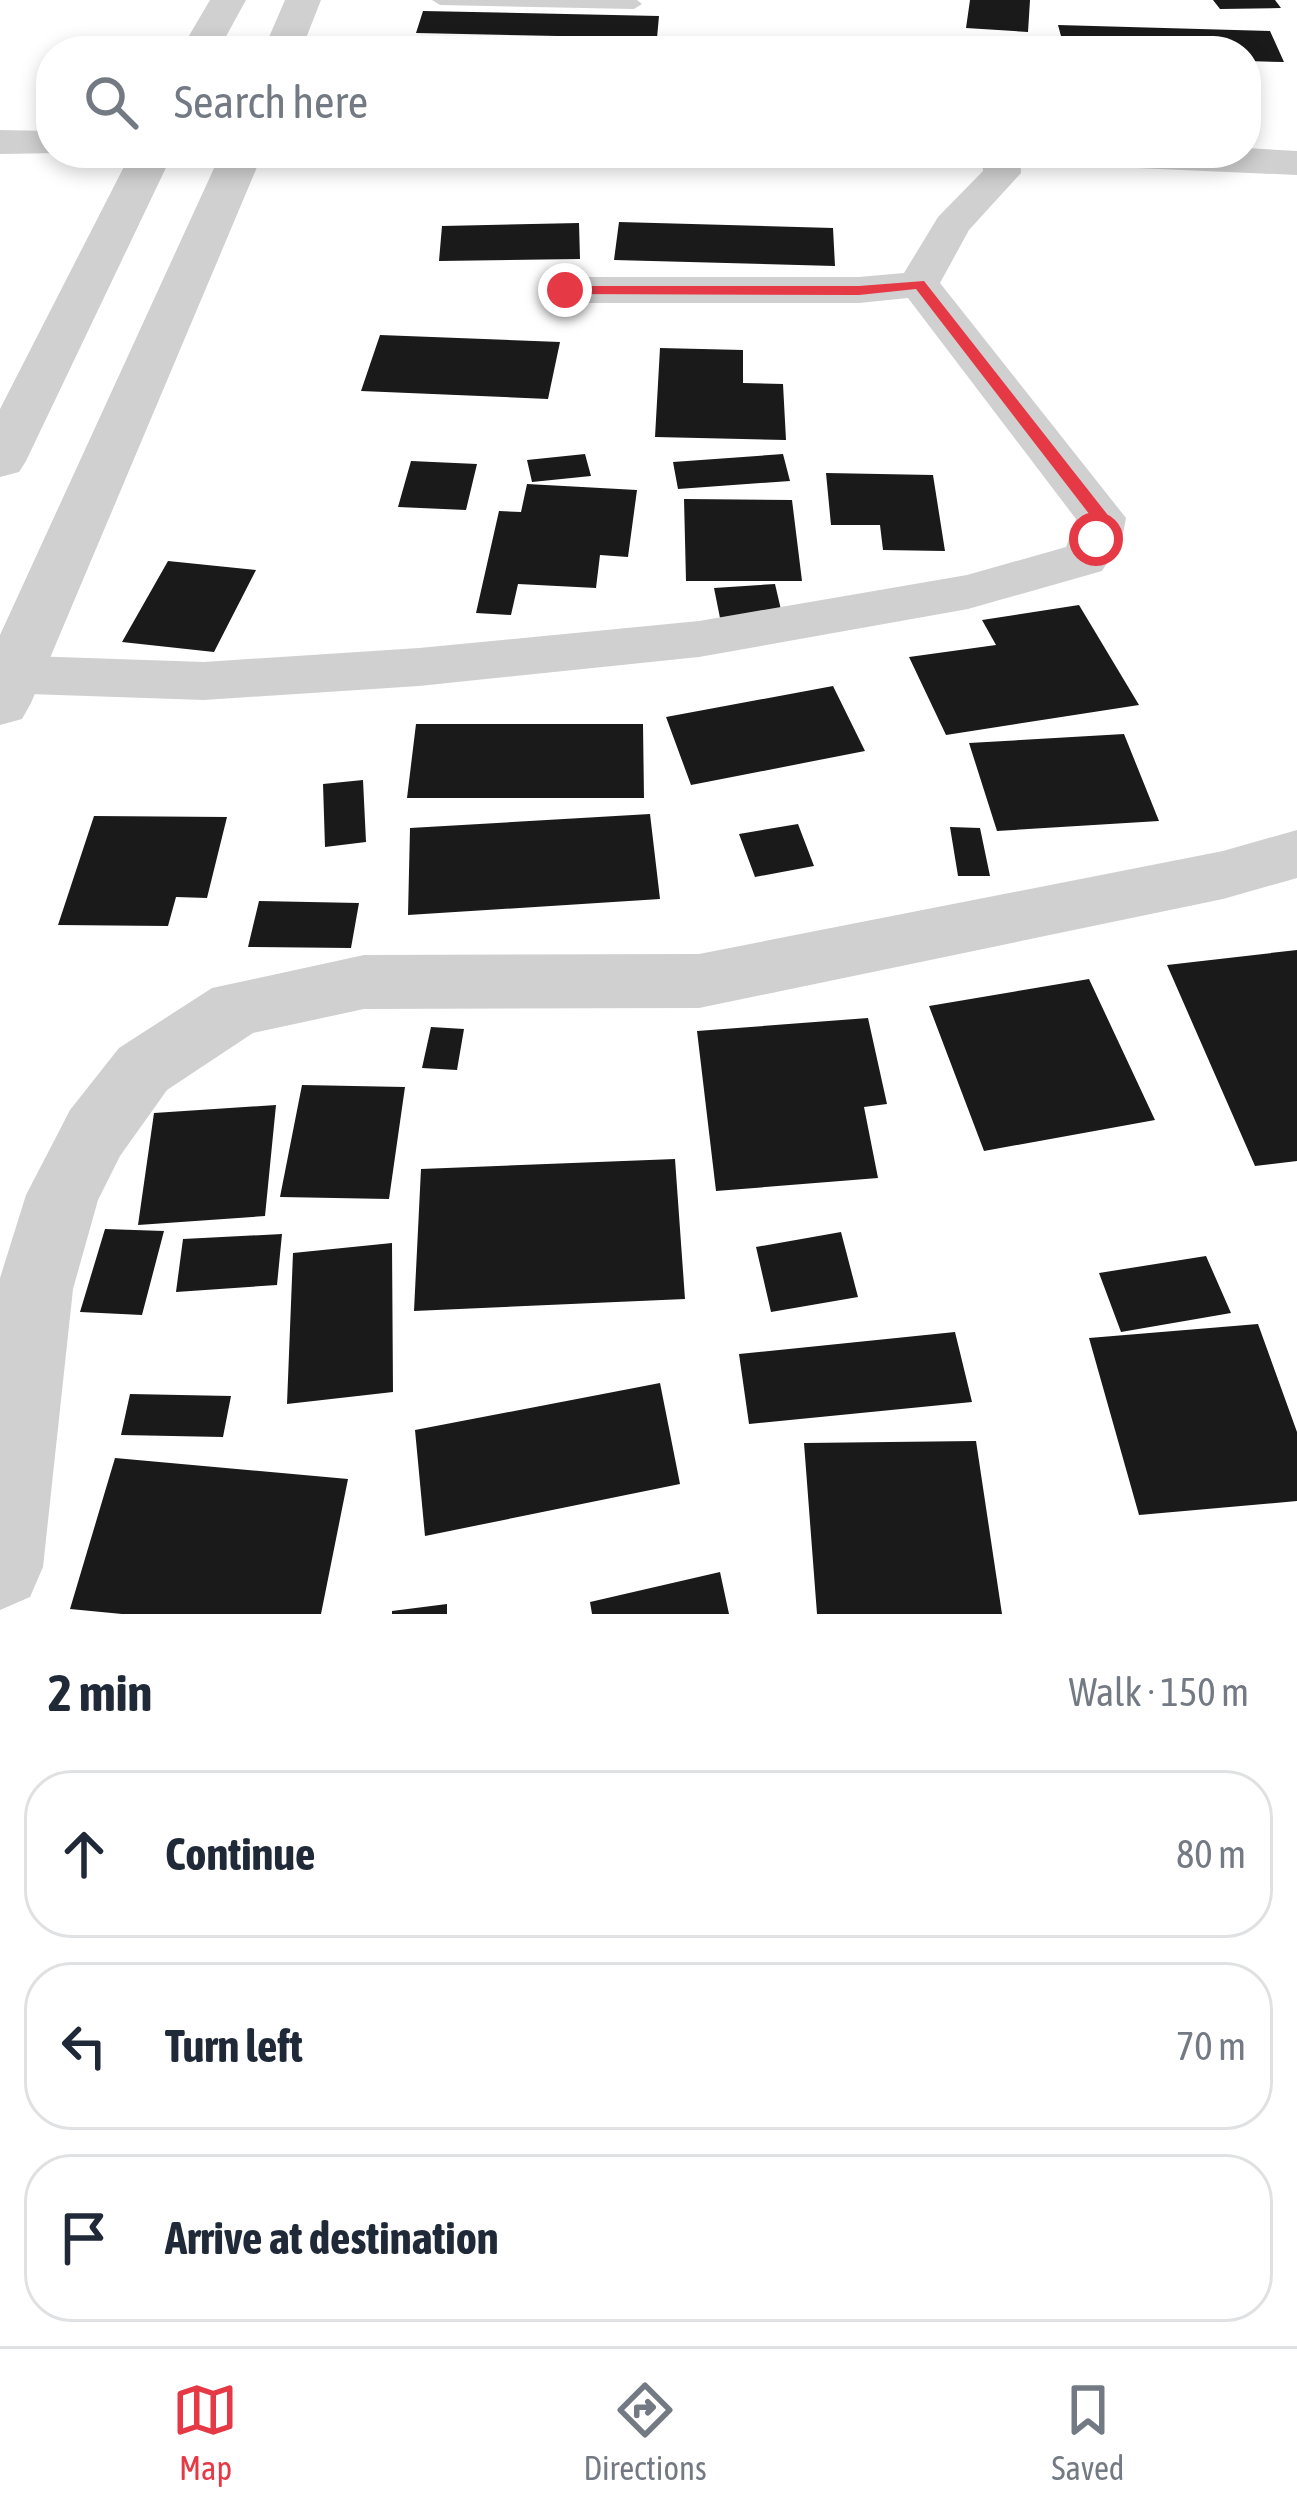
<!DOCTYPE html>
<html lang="en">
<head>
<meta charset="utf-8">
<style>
  :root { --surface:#fff; --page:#f2f2f3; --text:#1f2937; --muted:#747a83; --line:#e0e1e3; --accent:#e63946 }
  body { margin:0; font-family:"Asap Condensed",sans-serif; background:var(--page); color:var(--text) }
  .stop { position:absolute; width:36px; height:36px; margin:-27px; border:9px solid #e63946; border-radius:50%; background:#fff }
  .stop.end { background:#e63946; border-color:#fff; box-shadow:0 3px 12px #0008 }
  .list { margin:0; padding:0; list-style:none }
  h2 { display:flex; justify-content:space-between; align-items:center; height:156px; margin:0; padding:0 48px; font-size:51px }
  h2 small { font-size:39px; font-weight:400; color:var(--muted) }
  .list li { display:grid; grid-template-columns:78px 1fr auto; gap:36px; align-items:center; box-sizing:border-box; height:168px; margin:0 24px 24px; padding:0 24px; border:3px solid var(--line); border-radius:48px }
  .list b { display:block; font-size:45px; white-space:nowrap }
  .list em { font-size:39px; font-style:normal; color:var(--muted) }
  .icon { flex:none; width:66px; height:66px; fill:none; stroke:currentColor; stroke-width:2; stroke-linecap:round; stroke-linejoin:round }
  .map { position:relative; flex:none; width:1297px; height:1614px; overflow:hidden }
  .search { position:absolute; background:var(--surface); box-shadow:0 6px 18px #0003; left:36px; right:36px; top:36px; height:132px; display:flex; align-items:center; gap:30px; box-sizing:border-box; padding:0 42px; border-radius:48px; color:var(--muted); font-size:45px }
  .sheet { height:732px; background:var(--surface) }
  nav { display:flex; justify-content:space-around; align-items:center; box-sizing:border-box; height:168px; border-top:3px solid var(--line); background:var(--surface); font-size:33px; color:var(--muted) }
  nav a { display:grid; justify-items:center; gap:6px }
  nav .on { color:var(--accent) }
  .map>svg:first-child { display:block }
  .building { fill:#1a1a1a }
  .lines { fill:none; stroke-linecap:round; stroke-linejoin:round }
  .service { fill:#d0d0d0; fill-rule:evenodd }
  .minor { fill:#d0d0d0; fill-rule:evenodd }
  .tertiary { fill:#d0d0d0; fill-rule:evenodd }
  .route { fill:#e63946 }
</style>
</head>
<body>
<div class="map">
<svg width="1297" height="1614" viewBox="0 0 1297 1614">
  <rect width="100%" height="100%" fill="#fff"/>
  <path class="building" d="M970,0H1030L1028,32L966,28Z
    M1213,0H1275L1281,8L1220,9Z
    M423,11L659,16L657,38L416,33Z
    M1058,25L1270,31L1284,62L1246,61V51H1065Z
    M619,222L833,228L835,266L614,260Z
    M579,223L580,259L439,261L442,226Z
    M380,335L560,342L548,399L361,391Z
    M660,348L743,350V383L783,384L786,440L655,437Z
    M585,454L591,476L532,482L527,460Z
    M783,454L790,481L678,489L673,462Z
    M411,461L477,464L466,510L398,507Z
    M826,473L933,475L945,551L883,550L880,525H831Z
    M527,484L637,490L628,557L600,555L596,588L518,584L511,615L476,613L499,511L521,512Z
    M684,499L792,500L802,581H686Z
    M168,561L256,570L214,652L122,642Z
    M775,584L782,614L720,618L714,588Z
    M1079,605L1139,705L946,735L909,657L996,645L982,620Z
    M833,686L865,751L691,785L666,717Z
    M416,724H643L644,798H407Z
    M1124,734L1159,821L997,831L969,743Z
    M363,780L366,842L325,847L323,784Z
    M650,814L660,899L408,915L410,828Z
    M94,816L227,817L207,898L176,897L168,926L58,925Z
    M798,824L814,866L755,877L739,834Z
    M950,827L980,828L990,876H958Z
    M259,901L359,903L351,948L248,947Z
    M1297,950V1161L1255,1166L1167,965Z
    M1089,979L1155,1120L984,1151L929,1006Z
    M868,1018L887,1104L864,1107L878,1178L716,1191L697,1031Z
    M431,1027L464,1029L457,1070L422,1068Z
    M302,1085L405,1087L389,1199L280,1197Z
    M276,1105L265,1216L138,1225L154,1113Z
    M675,1159L685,1299L414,1311L421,1169Z
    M105,1229L164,1231L142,1315L80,1312Z
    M841,1232L858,1297L771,1312L756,1247Z
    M282,1234L277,1285L176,1292L183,1239Z
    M392,1243L393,1392L287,1404L293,1253Z
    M1206,1256L1231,1313L1121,1332L1099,1273Z
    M1258,1324L1297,1432V1501L1139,1515L1089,1338Z
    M955,1332L972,1402L749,1424L739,1354Z
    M660,1383L680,1484L425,1536L415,1430Z
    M130,1394L231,1396L223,1437L121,1435Z
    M976,1441L1002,1614H817L804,1443Z
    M115,1458L348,1479L321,1614H122L70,1609Z
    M720,1572L729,1614H592L590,1602Z
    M447,1604V1614H392V1611Z"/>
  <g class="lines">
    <path class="service" d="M432,0H637L642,4L634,9L440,5Z"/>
    <path class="minor" d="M982,153H1020L1021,173L969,230L940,283L1126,518L1122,539L1102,571L968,609L699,657L419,686L204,700L0,693V655L204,662L419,648L699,621L967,575L1066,547L1076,519L908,298L859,303H565L550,299L544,290L550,281L565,277H859L904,273L938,217L983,171Z
      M1297,830V878L1223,899L699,1008L364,1009L253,1033L167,1090L120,1156L98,1200L73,1289L43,1567L30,1597L0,1610V1278L26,1195L70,1110L119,1048L212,988L364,955L699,954L1223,851Z"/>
    <path class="tertiary" d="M210,0H246L218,51H180Z
      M285,0H321L301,51H263Z
      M0,130L51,131V153H60L0,154Z
      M1246,148L1297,151V175L1069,165L1054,162L1048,153H1246Z
      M131,153H173L26,461L19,472L0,477V409Z
      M221,153H263L31,703L22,719L0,725V635Z"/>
  </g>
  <path class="route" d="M924,281L1107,514L1102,543H1091L1093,519L916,289L859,295L565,294L558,290L565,286H859Z"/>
</svg>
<div class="stop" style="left:1096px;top:539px"></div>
<div class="stop end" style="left:565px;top:290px"></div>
<div class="search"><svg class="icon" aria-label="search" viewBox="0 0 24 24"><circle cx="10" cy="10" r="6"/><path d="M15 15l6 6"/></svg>Search here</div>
</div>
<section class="sheet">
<h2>2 min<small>Walk · 150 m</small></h2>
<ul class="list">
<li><svg class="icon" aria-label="ahead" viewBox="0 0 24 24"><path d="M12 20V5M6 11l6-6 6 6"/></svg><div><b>Continue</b></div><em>80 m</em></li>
<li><svg class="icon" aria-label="left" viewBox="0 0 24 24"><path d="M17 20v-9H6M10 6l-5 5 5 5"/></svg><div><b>Turn left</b></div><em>70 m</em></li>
<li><svg class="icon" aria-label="arrive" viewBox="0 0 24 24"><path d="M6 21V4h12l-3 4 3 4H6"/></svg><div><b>Arrive at destination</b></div></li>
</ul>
</section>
<nav>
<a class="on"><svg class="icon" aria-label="map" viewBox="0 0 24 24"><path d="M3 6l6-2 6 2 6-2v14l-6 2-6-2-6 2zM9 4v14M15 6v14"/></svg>Map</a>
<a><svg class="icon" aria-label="directions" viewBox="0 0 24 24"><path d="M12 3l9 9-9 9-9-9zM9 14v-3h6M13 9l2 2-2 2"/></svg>Directions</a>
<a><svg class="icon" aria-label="saved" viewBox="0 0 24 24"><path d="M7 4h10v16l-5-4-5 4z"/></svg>Saved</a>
</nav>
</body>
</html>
